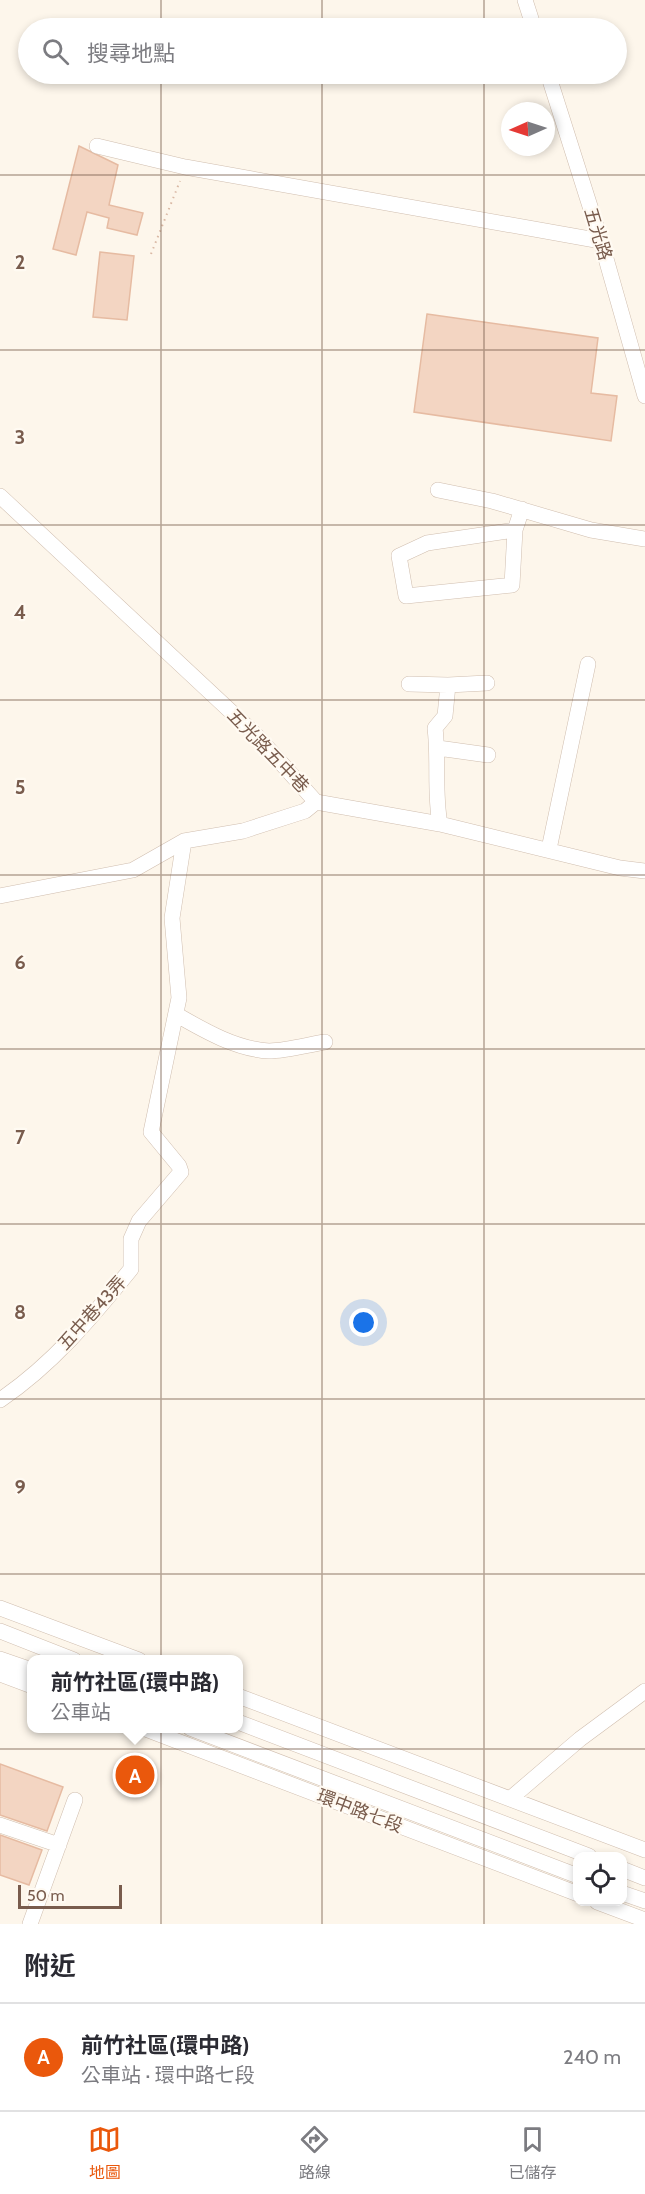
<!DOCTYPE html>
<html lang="zh-TW">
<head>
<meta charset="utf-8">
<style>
  :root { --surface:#fff; --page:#f2f2f3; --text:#2b2b33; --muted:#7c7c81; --line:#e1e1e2; --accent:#ea580c }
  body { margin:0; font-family:Cabin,"Noto Sans TC",sans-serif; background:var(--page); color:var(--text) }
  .controls { position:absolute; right:18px; bottom:18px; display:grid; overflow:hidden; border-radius:12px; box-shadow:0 3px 9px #0003 }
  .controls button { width:54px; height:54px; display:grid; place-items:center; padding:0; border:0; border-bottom:2px solid var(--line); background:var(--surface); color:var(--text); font:30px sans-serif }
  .compass { position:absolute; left:501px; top:102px; width:54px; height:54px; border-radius:50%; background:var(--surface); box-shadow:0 3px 9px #0003; rotate:267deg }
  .scale { position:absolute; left:18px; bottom:15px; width:104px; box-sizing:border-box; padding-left:6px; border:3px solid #795c4d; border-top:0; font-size:16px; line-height:21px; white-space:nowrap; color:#795c4d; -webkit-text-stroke:4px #fffaf2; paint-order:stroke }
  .you { position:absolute; left:364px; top:1323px; width:21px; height:21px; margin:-15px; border:4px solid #fff; border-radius:50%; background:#1a73e8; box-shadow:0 0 0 9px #1a73e833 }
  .badge { display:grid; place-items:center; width:39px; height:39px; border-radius:50%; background:var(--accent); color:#fff; font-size:20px; font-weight:700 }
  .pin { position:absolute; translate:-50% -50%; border:3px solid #fff; box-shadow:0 2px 6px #0006 }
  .popup { position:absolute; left:27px; top:1655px; width:216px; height:78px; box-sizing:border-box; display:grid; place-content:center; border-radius:12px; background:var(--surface); filter:drop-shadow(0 2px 4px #0005); font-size:20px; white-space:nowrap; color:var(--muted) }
  .popup b { font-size:22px; color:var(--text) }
  .popup::after { content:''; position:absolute; left:50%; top:100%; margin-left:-12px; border:12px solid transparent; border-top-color:var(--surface) }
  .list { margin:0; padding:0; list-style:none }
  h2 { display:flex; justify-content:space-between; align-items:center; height:78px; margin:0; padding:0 24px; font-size:26px }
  h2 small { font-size:20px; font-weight:400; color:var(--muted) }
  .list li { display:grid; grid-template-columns:39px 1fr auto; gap:18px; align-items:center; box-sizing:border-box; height:108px; padding:0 24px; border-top:2px solid var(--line) }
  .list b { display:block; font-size:22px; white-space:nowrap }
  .list p { margin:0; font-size:20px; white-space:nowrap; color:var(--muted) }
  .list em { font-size:20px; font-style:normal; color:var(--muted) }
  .icon { flex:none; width:33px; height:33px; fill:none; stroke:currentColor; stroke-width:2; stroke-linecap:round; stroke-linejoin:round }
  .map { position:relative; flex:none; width:645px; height:1924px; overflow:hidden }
  .search { position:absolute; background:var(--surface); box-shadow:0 3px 9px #0003; left:18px; right:18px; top:18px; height:66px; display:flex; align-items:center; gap:15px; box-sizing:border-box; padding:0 21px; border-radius:33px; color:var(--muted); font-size:22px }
  .sheet { height:186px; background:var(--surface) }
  nav { display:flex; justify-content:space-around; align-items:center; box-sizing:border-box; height:84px; border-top:2px solid var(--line); background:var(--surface); font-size:16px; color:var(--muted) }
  nav a { display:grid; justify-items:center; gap:3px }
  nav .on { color:var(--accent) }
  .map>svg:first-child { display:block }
  .building { fill:#f3d5c2; stroke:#e6bba2; stroke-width:1.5 }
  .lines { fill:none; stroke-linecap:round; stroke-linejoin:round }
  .minor-casing { stroke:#d0beaf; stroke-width:16 }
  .path { stroke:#d9b8a4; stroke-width:2; stroke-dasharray:1.5 4.5; stroke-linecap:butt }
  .minor { stroke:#fff; stroke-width:15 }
  .grid { fill:none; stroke:#795c4d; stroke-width:1.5; stroke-opacity:0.55 }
  .labels { text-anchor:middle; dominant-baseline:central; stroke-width:4.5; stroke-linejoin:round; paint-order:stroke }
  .street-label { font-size:18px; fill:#795c4d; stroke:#fffaf2 }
  .grid-label { font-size:20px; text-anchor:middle; font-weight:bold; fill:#795c4d; stroke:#fffaf2; stroke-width:4.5; stroke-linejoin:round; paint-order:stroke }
</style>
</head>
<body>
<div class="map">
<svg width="645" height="1924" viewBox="0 0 645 1924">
  <rect width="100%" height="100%" fill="#fdf6eb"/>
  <path class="building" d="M79,146L118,165L109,205L143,213L137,235L107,228L109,218L87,212L76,255L53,249Z
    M100,252L134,256L127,320L93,317Z
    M427,314L598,338L591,393L617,396L611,441L414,412Z
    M0,1764L63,1787L47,1831L0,1815Z
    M0,1835L42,1850L29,1885L0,1875Z"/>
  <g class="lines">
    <g class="minor-casing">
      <path id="minor" d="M525,0L534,28
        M548,74L601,241L645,396
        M97,146L185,167L601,241
        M438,490L492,501L591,530L645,539
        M0,496L257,736L316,802L440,824L620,868L645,871
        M515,530L512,585L406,596L399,556L427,543L515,530L522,509
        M409,684L448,685L445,716L435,728C439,760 434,792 440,824
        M448,685L487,683
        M438,748L488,755
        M549,849L588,664
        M0,896L133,870L184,841L243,831L305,811L316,802
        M177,1015C205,1031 236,1049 269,1051C286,1051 307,1045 325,1042
        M0,1400C52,1365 92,1317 131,1269V1239L139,1221L181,1172L179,1166L151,1132L179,998L172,918L184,841
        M0,1608L139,1660
        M0,1631L74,1660
        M0,1659L32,1670
        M0,1674L32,1686
        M238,1696L645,1850
        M238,1722L589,1856
        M143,1728L578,1894
        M190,1728L578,1876
        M511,1798L580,1739L645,1691
        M0,1825L59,1845
        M622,1869L645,1878
        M622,1893L645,1901
        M597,1902L645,1920
        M30,1924L75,1800"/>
    </g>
    <path class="path" d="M151,254L180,181"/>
    <use href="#minor" class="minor"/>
  </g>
  <path class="grid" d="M161,0V28M322,0V28M484,0V28M161,74V1924M322,74V1924M484,74V1924M0,175H645M0,350H645M0,525H645M0,700H645M0,875H645M0,1049H645M0,1224H645M0,1399H645M0,1574H645M0,1749H645"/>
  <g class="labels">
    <g class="street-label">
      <text transform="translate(598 234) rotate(73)">五光路</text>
      <text transform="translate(268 751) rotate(46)">五光路五中巷</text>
      <text transform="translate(92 1313) rotate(-48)">五中巷43弄</text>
      <text transform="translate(360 1811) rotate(21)">環中路七段</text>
    </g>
  </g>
  <g class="grid-label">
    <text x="20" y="269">2</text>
    <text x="20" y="444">3</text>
    <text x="20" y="619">4</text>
    <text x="20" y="794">5</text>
    <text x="20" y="969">6</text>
    <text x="20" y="1144">7</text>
    <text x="20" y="1319">8</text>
    <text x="20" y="1494">9</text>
  </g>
</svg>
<div class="controls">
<button><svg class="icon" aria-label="locate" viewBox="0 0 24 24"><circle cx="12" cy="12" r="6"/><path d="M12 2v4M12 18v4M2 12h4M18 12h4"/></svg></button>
</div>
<svg class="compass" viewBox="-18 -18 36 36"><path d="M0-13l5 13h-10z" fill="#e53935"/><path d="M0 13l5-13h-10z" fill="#7c7c81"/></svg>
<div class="scale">50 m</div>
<div class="you"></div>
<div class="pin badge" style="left:135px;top:1775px">A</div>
<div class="popup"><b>前竹社區(環中路)</b>公車站</div>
<div class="search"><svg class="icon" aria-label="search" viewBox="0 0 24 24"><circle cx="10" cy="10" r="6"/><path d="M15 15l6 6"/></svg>搜尋地點</div>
</div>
<section class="sheet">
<h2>附近<small></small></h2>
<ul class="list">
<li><span class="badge">A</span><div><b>前竹社區(環中路)</b><p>公車站 · 環中路七段</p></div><em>240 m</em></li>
</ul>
</section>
<nav>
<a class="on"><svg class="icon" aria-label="map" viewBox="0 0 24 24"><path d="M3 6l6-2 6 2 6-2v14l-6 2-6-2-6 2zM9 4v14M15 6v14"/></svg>地圖</a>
<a><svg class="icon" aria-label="directions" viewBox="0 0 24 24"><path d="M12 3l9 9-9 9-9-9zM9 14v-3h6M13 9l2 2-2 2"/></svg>路線</a>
<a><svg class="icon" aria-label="saved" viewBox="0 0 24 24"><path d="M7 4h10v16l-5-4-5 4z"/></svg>已儲存</a>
</nav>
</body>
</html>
